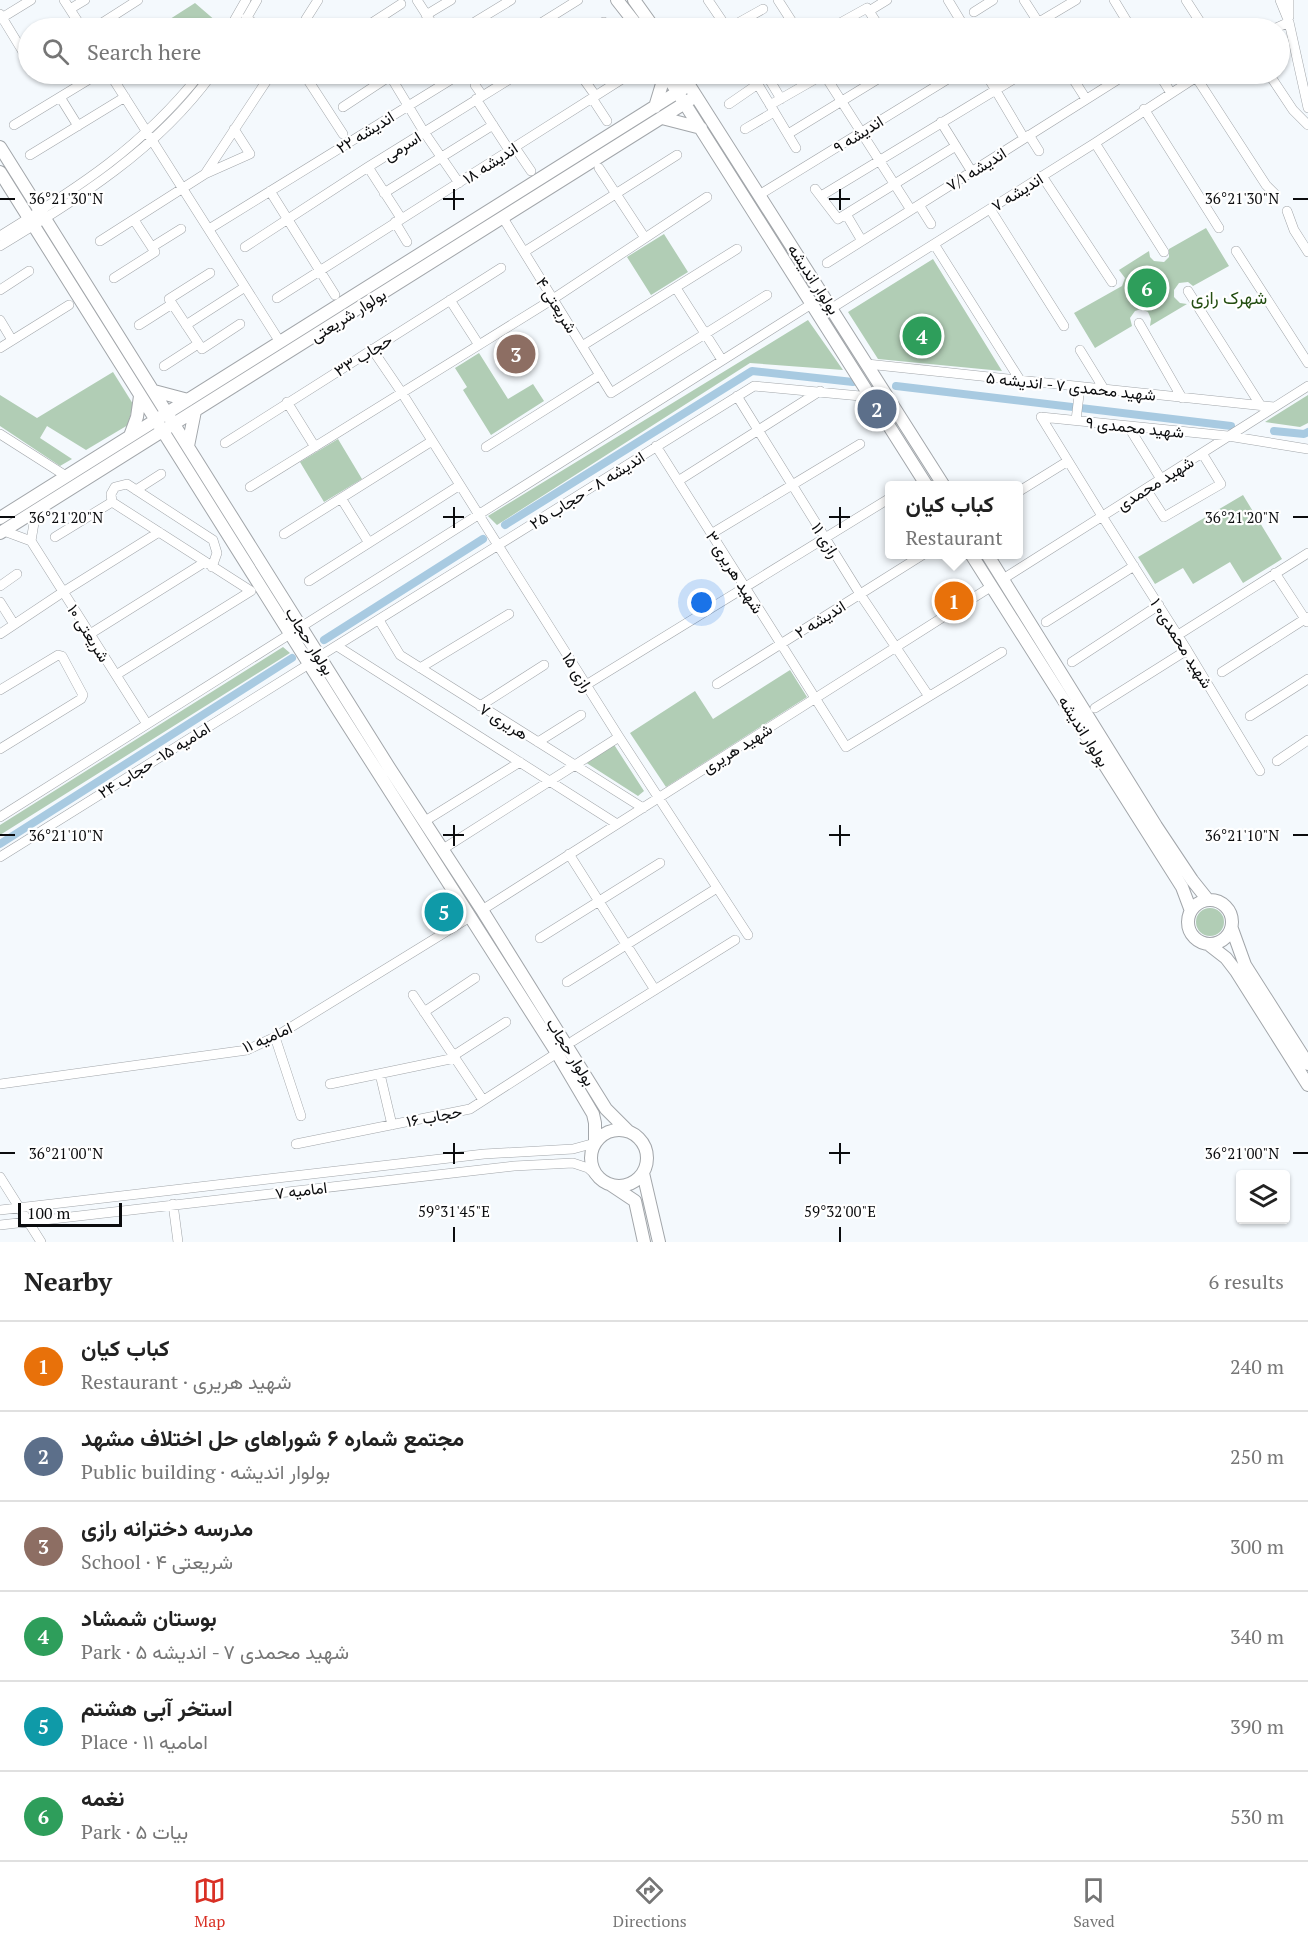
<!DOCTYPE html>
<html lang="en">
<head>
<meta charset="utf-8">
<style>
  :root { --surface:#fff; --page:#f6f6f6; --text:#222; --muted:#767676; --line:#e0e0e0; --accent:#d93025 }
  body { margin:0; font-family:"PT Serif",Vazirmatn,serif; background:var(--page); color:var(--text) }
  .controls { position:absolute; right:18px; bottom:18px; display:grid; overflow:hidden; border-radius:6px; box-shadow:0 2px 4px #0004 }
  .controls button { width:54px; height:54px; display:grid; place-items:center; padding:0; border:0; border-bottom:2px solid var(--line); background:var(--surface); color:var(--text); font:30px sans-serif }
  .scale { position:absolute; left:18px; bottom:15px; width:104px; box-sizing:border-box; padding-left:6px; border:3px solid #0b0c0e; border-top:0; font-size:16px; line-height:21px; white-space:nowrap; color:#0b0c0e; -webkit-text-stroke:4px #fff; paint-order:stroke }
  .you { position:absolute; left:702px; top:603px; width:21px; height:21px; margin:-15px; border:4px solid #fff; border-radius:50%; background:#1a73e8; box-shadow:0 0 0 9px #1a73e833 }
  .badge { display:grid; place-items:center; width:39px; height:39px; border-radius:50%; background:var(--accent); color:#fff; font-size:20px; font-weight:700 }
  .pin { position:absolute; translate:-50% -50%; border:3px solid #fff; box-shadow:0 2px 6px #0006 }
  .popup { position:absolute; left:885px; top:481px; width:138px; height:78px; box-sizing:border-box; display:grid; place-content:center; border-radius:6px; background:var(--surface); filter:drop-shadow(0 2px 4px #0005); font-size:20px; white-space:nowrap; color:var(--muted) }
  .popup b { font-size:22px; color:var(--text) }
  .popup::after { content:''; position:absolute; left:50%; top:100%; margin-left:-12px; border:12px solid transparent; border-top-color:var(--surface) }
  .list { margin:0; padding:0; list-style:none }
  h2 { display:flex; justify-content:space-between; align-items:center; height:78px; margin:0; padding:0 24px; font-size:26px }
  h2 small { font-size:20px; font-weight:400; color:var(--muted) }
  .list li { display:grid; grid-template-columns:39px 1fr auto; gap:18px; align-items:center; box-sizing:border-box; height:90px; padding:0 24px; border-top:2px solid var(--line) }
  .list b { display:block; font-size:22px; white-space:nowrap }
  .list p { margin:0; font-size:20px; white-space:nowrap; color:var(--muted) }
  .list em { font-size:20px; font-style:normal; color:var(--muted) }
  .icon { flex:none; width:33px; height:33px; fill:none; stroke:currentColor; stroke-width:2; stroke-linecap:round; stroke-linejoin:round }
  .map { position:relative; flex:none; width:1308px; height:1242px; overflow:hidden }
  .search { position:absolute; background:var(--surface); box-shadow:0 2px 4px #0004; left:18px; right:18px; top:18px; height:66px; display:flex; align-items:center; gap:15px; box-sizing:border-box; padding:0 21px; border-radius:33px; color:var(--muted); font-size:22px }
  .sheet { height:618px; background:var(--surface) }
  nav { display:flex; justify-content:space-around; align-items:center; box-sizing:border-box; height:84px; border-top:2px solid var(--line); background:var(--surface); font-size:16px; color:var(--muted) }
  nav a { display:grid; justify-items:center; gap:3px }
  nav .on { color:var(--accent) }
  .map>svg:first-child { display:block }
  .green { fill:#b1cdb5 }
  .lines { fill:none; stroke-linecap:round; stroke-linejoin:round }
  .canal { stroke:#a8cae1; stroke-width:8 }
  .minor-casing { stroke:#a2a6aa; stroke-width:10 }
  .major-casing { stroke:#a2a6aa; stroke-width:14 }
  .minor { stroke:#fff; stroke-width:9 }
  .major { stroke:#fff; stroke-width:12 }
  .ticks { fill:none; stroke:#0b0c0e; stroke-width:2 }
  .labels { text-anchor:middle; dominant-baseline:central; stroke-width:4.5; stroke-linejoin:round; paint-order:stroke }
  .street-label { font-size:16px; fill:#0b0c0e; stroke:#fff }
  .neighbourhood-label { font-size:18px; fill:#244e12; stroke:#fff }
  .ticks-label { font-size:15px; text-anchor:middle; fill:#0b0c0e; stroke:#fff; stroke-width:4.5; stroke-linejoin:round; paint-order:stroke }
</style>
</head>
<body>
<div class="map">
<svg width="1308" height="1242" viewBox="0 0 1308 1242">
  <rect width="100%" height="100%" fill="#f4f9fd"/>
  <path class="green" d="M195,3L224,28H156Z
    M1206,228L1229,266L1193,286L1188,282L1179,283L1174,290V297L1180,303L1187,304L1150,326L1151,319L1148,312L1141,309L1135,311L1130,318L1132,326L1095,348L1074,313L1122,286L1125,278L1119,270L1149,251L1150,257L1154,261L1164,262L1169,257V249Z
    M664,234L688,272L651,295L627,257Z
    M933,259L1002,371L878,359L848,312Z
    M808,320L843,370L750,363L497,525L488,516Z
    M479,353L508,399L533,384L544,401L491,435L463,390L467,387L455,368Z
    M113,372L133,404L128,425L86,450L47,426L40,438L72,459L60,466L0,426V395L37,418Z
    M1308,395V423L1300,427L1265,422Z
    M338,439L362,479L324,502L300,462Z
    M1243,495L1282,559L1243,583L1230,562L1193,584L1183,568L1155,584L1138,557Z
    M283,647L290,653L0,835V825Z
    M790,670L807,697L666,787L630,733L695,691L713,719Z
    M613,743L644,791L638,796L585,762Z
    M1196 922a14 14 0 1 1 28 0a14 14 0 1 1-28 0Z"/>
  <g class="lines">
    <path class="canal" d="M896,386L1231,426
      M1274,431L1304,434L1308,432
      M505,525L752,371L853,382
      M324,640L483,539
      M0,844L292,658"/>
    <g class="minor-casing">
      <path id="minor" d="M64,0L82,28
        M417,0L435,28
        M708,0L727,28
        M778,0L796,28
        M948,0L965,28
        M1024,0L1042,28
        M1114,0L1131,28
        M1186,0L1204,28
        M1280,0L1289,22L1308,108
        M70,9L85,0
        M869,11L887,0
        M974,12L993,0
        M0,14L28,60
        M426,15L451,0
        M1289,17V0
        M246,18L261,28
        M0,19L31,0
        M306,19L318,0
        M102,23L138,0
        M230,28L246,0
        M241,28L257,0
        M364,28L401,4
        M465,28L511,0
        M533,28L578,0
        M593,28L604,22
        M729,28L763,9
        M831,28L867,8L880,28
        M1029,28L1076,0
        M1096,28L1104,23
        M1276,28L1289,22
        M110,74L280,342
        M304,74L343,134
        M389,74L424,132L459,183
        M580,74L595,95
        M761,74L754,78L796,148
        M766,74L781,99
        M824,74L911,210
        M986,74L1024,138
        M1070,74L1086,99
        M1159,74L1171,93
        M1269,74L1293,110L1308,125
        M1196,77L1266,185L1275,194
        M475,85L482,95
        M60,97L78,126
        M592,98L607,121
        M476,99L509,150
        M729,104L758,84
        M770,105L824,74
        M343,107L393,74
        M1144,109L1219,228
        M941,122L972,172
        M14,125L88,80
        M745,129L774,112
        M788,134L886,74
        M1029,135L1039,151
        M1095,143L1164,252
        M514,146L531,171
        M30,155L125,97
        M368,167L401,218
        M599,168L645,238
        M205,174L250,154L234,129
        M1042,176L1112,282
        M815,189L838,219L956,146
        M270,191L335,295
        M384,193L493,125
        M759,195L956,74
        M821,196L1022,74
        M919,205L931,224
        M990,209L1064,326
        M1287,211L1294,230L1308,252
        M846,214L862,241
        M503,218L611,393L767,295
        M395,222L407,242
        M209,229L460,74
        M0,236C79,187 142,147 200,74
        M100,241L205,174L271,74
        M934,244L1020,380
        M0,246C79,198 157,150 212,74
        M152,247L181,229
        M245,247L368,167L518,74
        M1236,251L1308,363
        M524,252L677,155
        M827,263L1125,75
        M210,273L169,299L202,349L240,324
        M114,278L155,252L134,220
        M676,288L722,360
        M0,290L29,271
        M1188,291L1261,406
        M277,298L630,74
        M450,300L479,345
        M832,308L1095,143L1201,74
        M0,320L12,340
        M1139,323L1182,398
        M139,325L172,304
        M186,325L245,287
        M582,346L737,249
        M0,348L69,305
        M372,349L402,393L619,737L748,935
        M1080,350L1104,389
        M867,364L1274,407
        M164,366L198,344
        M737,396L860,594L928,695
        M287,402L315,447
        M1041,417L1102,516L1187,650L1260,771
        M1041,417L1228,436L1308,449
        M1076,420L1080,387
        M1128,426L1161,479
        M0,434L66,476
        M225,443L501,268
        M656,446L846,747L1002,652
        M486,447L600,375
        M678,481L820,391
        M250,487L553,299L707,197
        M1146,489L1164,517L1221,484L1202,453
        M136,490L161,474
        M1018,492L1068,461
        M341,498L369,543
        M112,502L251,591L116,675
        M112,502L111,494L115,487L127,484L213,540L217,553L212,567
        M4,531L31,541
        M284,534L432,441
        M711,534L860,444
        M55,537L112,502
        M31,541L147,724
        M31,541L36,511
        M1275,573L1307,622
        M1003,579L1308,386
        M309,581L460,485
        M0,586L17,574
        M0,602L12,621
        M379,620L400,655L643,808
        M1046,622L1134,566
        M301,627L813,303
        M0,634L63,592L159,532
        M90,634L205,562
        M1178,635L1308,553
        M337,646L617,824
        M320,656L754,386L871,397
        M1072,662L1159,605
        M420,668L509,614
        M1222,672L1308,617
        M717,684L924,554
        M586,685L890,498
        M0,690L58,655L62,656L83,695L81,699L0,749
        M480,706L544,665
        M1095,708L1187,650
        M1250,716L1308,679
        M538,742L581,715
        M1277,761L1308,740
        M0,817L290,634
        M425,821L520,762
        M443,849L619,737
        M569,854L655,990
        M0,857L309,664
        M482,910L992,586
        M540,938L660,863
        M567,982L717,888
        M413,995L483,1100
        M424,1012L475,978
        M275,1037L301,1116
        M573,1041L735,940
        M453,1056L506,1022
        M380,1074L392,1125
        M0,1084L247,1050L275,1037L470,917
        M330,1084L455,1058
        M296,1144L470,1109L557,1053
        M0,1177L41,1242
        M173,1204L178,1242
        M0,1210L484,1154L573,1149L595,1143
        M0,1225L514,1166L573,1163L588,1168L598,1177"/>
    </g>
    <g class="major-casing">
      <path id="major" d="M617,0L639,28
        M634,0L654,28
        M666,74L927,486
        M682,74L944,486
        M655,107L665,74
        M662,118L701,128
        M0,147L390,769L482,910L606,1109L628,1131
        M0,172L340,713L557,1053L593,1114L595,1123V1143
        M154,391L188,400
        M130,436L137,417L140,396
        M188,446L195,411
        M0,518L689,85
        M0,533L696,96
        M971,554L1182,887L1191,911
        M987,554L1156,826L1192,880L1208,900
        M1188 922a22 22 0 1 1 44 0a22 22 0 1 1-44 0Z
        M1232,929L1245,965L1308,1064
        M1208,944L1226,958L1236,971L1308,1085
        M591 1158a28 28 0 1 1 56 0a28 28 0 1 1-56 0Z
        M643,1173L659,1242
        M611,1185L635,1201L644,1242"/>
    </g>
    <use href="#minor" class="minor"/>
    <use href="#major" class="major"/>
  </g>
  <path class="ticks" d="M454,189V210M840,189V210M0,199H15M443,199H464M829,199H850M1293,199H1308M454,507V528M840,507V528M0,517H15M443,517H464M829,517H850M1293,517H1308M454,825V846M840,825V846M0,835H15M443,835H464M829,835H850M1293,835H1308M454,1143V1164M840,1143V1164M0,1153H15M443,1153H464M829,1153H850M1293,1153H1308M454,1227V1242M840,1227V1242"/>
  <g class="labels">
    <g class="street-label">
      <text transform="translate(365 132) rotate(-32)">اندیشه ۲۲</text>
      <text transform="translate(858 134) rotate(-32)">اندیشه ۹</text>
      <text transform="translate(402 146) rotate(-32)">اسرمی</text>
      <text transform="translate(490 163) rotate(-33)">اندیشه ۱۸</text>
      <text transform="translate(976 169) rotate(-32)">اندیشه ۷/۱</text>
      <text transform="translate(1017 192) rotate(-32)">اندیشه ۷</text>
      <text transform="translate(814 279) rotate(57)">بولوار اندیشه</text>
      <text transform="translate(557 305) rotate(58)">شریعتی ۴</text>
      <text transform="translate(348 315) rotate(-32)">بولوار شریعتی</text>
      <text transform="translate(363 355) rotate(-32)">حجاب ۳۳</text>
      <text transform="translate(1071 386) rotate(6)">شهید محمدی ۷ - اندیشه ۵</text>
      <text transform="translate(1135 427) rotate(6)">شهید محمدی ۹</text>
      <text transform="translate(1155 483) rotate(-32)">شهید محمدی</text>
      <text transform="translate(587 490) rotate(-32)">اندیشه ۸ - حجاب ۲۵</text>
      <text transform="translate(826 540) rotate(58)">رازی ۱۱</text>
      <text transform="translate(735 572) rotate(58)">شهید هریری ۳</text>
      <text transform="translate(820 619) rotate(-32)">اندیشه ۲</text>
      <text transform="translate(89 633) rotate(58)">شریعتی ۱۰</text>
      <text transform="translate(310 641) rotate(58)">بولوار حجاب</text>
      <text transform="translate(1182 643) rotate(58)">شهید محمدی۰ ۱</text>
      <text transform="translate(578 672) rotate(58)">رازی ۱۵</text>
      <text transform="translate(504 721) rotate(32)">هریری ۷</text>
      <text transform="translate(1084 731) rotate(58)">بولوار اندیشه</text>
      <text transform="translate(737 748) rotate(-32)">شهید هریری</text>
      <text transform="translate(154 760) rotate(-32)">امامیه ۱۵- حجاب ۲۴</text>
      <text transform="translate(267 1037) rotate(-24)">امامیه ۱۱</text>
      <text transform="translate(571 1052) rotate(58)">بولوار حجاب</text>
      <text transform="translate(434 1116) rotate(-11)">حجاب ۱۶</text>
      <text transform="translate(301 1190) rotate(-7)">امامیه ۷</text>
    </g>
    <g class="neighbourhood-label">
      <text x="1229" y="297">شهرک رازی</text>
    </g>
  </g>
  <g class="ticks-label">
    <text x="66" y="204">36°21'30"N</text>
    <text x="1242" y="204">36°21'30"N</text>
    <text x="66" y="523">36°21'20"N</text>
    <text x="1242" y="523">36°21'20"N</text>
    <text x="66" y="841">36°21'10"N</text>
    <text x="1242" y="841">36°21'10"N</text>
    <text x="66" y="1159">36°21'00"N</text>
    <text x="1242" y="1159">36°21'00"N</text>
    <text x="454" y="1217">59°31'45"E</text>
    <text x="840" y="1217">59°32'00"E</text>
  </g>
</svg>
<div class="controls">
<button><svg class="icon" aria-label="layers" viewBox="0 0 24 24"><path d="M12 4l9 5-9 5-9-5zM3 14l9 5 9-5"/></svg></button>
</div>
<div class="scale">100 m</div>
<div class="you"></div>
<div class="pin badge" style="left:954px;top:601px;background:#e8710a">1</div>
<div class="popup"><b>کباب کیان</b>Restaurant</div>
<div class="pin badge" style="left:877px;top:409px;background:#5c6f8a">2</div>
<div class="pin badge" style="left:516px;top:354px;background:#8d6e63">3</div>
<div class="pin badge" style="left:922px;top:336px;background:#2e9e5b">4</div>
<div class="pin badge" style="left:444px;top:912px;background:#0f9aa8">5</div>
<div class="pin badge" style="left:1147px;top:288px;background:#2e9e5b">6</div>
<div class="search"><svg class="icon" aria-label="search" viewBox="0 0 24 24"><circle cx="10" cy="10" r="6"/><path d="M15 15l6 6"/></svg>Search here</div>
</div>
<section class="sheet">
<h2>Nearby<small>6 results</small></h2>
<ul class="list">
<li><span class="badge" style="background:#e8710a">1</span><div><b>کباب کیان</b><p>Restaurant · شهید هریری</p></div><em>240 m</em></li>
<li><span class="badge" style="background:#5c6f8a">2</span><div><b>مجتمع شماره ۶ شوراهای حل اختلاف مشهد</b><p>Public building · بولوار اندیشه</p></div><em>250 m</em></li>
<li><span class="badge" style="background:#8d6e63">3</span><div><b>مدرسه دخترانه رازی</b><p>School · شریعتی ۴</p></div><em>300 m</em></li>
<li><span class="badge" style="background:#2e9e5b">4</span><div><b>بوستان شمشاد</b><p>Park · شهید محمدی ۷ - اندیشه ۵</p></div><em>340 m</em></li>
<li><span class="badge" style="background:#0f9aa8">5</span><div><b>استخر آبی هشتم</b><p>Place · امامیه ۱۱</p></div><em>390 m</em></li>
<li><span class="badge" style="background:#2e9e5b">6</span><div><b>نغمه</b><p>Park · بیات ۵</p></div><em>530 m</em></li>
</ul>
</section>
<nav>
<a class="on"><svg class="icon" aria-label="map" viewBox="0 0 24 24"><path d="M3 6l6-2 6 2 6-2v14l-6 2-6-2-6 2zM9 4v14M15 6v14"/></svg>Map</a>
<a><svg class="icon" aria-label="directions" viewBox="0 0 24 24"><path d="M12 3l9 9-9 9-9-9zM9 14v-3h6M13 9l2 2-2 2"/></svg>Directions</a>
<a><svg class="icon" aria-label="saved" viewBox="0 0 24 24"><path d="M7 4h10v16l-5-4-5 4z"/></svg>Saved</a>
</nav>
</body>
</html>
